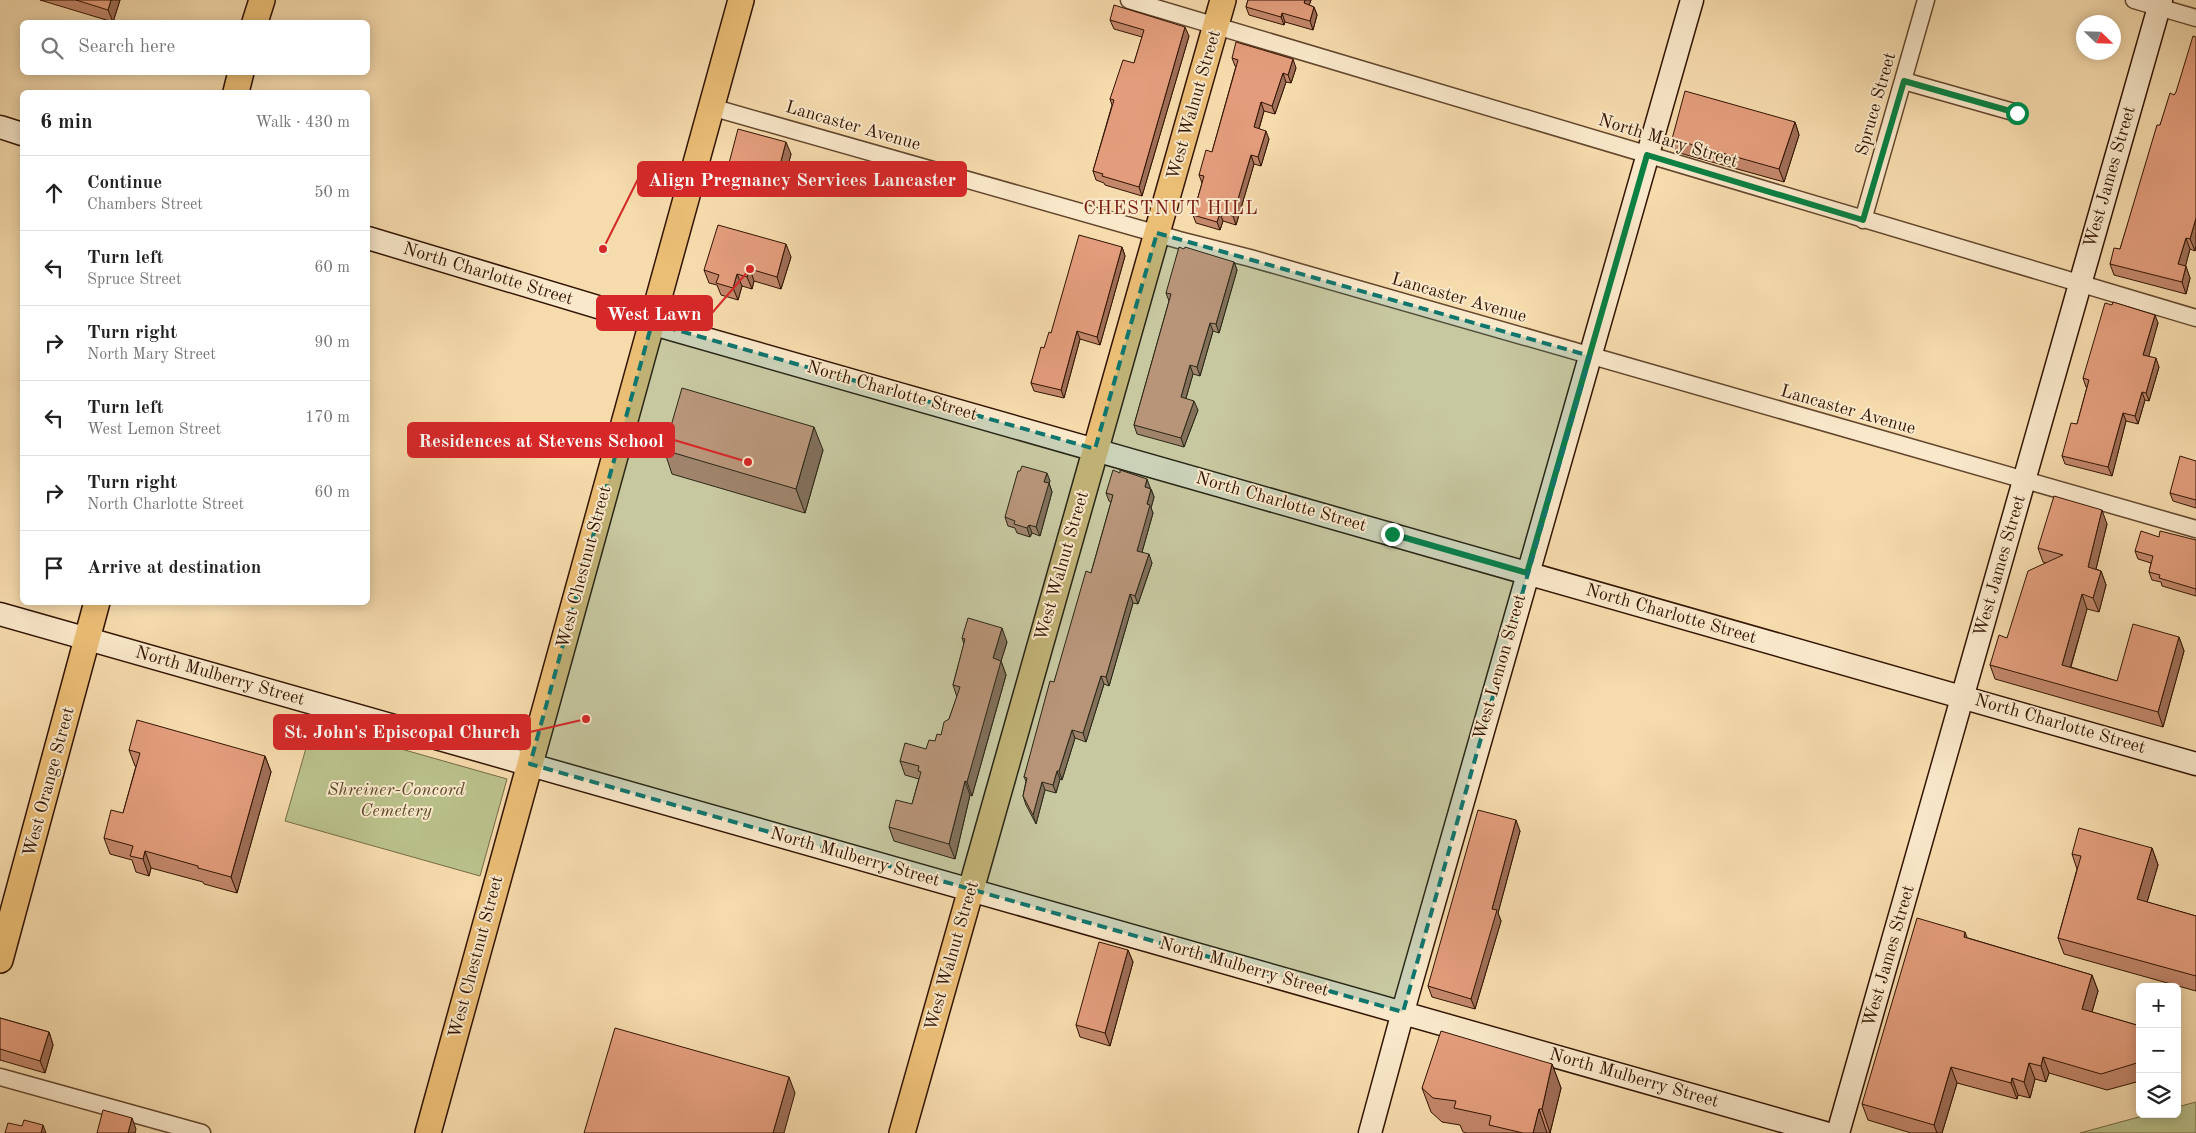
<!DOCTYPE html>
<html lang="en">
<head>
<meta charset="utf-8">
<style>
  :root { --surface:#fff; --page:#f2f2f2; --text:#222; --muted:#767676; --line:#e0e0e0 }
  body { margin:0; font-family:"Old Standard TT",serif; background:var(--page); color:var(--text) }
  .controls { position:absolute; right:15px; bottom:15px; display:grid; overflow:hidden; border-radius:8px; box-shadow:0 2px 12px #0003 }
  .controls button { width:45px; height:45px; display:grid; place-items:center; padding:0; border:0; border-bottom:1px solid var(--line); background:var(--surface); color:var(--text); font:25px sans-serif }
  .compass { position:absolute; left:2076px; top:15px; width:45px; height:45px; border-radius:50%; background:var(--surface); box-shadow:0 2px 12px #0003; rotate:113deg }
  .stop { position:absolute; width:15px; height:15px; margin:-11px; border:4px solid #0b8043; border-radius:50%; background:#fff }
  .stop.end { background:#0b8043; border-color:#fff; box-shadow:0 1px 5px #0008 }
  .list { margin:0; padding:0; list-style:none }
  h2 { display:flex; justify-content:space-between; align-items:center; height:65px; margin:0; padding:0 20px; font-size:21px }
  h2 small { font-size:16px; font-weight:400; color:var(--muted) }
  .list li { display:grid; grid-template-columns:32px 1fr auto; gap:15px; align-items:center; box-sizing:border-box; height:75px; padding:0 20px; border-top:1px solid var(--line) }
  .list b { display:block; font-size:19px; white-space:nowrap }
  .list p { margin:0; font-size:16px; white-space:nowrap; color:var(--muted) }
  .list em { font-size:16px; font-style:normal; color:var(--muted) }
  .icon { flex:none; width:28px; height:28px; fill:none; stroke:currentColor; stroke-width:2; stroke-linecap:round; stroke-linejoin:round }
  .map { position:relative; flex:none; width:2196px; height:1133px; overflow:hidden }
  .search { position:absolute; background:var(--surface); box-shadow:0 2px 12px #0003; left:20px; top:20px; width:350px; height:55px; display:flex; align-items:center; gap:12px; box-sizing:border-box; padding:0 18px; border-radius:8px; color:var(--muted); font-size:19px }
  .panel { position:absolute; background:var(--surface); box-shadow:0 2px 12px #0003; left:20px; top:90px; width:350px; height:515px; border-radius:8px }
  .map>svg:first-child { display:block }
  .green { fill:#bac18b; stroke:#766a46 }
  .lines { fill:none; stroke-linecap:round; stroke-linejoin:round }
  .street-casing { stroke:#63462d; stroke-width:19 }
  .secondary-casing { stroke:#321402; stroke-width:25 }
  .primary-casing { stroke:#321402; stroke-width:28 }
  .street { stroke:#f9e8ca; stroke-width:16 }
  .secondary { stroke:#f9e8ca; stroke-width:22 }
  .primary { stroke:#ebbe76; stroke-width:25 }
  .wall { fill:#c3876b; stroke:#321402 }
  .shaded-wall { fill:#9f6e57; stroke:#321402 }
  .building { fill:#e39d7c; stroke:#321402 }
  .route { stroke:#0b8043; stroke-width:6 }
  .marked { fill:#0f766e; fill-opacity:0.2; stroke:#0f766e; stroke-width:4; stroke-dasharray:10 6; stroke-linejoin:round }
  .labels { text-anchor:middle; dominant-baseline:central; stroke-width:4; stroke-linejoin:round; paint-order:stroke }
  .street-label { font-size:18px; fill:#321402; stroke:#f9e8ca }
  .park-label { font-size:18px; font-style:italic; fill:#5b482b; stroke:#f9e8ca }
  .neighbourhood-label { font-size:19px; letter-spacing:1px; fill:#7a1f14; stroke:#f9e8ca }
  .leader { fill:none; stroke:#d62828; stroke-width:2 }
  .callout-dot { fill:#d62828; stroke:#f9e8ca; stroke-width:2 }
  .callout { fill:#d62828; stroke:#d62828; stroke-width:2 }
  .callout-label { font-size:19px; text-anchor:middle; font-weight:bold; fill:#fff }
</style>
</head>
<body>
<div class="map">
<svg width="2196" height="1133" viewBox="0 0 2196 1133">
  <rect width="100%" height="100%" fill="#f6dbad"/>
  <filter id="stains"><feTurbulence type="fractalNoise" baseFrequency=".004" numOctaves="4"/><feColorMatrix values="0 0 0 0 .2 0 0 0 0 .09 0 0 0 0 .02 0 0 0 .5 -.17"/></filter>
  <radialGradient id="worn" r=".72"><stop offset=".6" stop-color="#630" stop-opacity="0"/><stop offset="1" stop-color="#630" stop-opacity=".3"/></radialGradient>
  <path class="green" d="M313,724L507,779L480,876L285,821Z
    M2196,1102V1133H2080L2150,1114H2177V1107Z"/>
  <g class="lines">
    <g class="street-casing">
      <path id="street" d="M1129,0L2196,318
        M2134,0L2196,18
        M1904,81L2017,113
        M711,107L1179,240L1250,258L2196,529
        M1863,220L1926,0
        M0,1077L202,1133"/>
    </g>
    <g class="secondary-casing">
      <path id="secondary" d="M0,127L22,134
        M368,238L671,329L2196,764
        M0,614L1825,1133
        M1370,1133L1407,997L1692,0
        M1838,1133L2161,0"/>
    </g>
    <g class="primary-casing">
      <path id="primary" d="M255,22L262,0
        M236,92L241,72
        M0,960L97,602
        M428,1133L741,0
        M902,1133L1223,0"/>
    </g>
    <use href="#street" class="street"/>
    <use href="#secondary" class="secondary"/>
    <use href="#primary" class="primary"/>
  </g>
  <path class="wall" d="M40,0H120L113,22Z
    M1248,0H1311L1309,5L1314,7L1317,15L1313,30L1285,22L1284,25L1249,15L1246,7Z
    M1110,20L1189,36L1142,196L1105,185L1104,183L1096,180L1093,171L1112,105L1110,99L1134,63L1142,37L1114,29Z
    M1232,58L1296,68L1291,83L1286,82L1275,114L1264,111L1259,129L1269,139L1261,166L1254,164L1236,225L1223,221L1220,230L1196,223L1193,215L1202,183L1199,175L1212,152L1236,66H1235Z
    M2176,92L2195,251L2190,249L2185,266L2190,278L2186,294L2114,275L2110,264L2120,249L2160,125Z
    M1795,122L1799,135L1784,182L1676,152L1672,139Z
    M791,154L781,192L732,179L728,167Z
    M1122,247L1125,256L1100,345L1080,339L1064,398L1034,391L1031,383L1044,348L1051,333Z
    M791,257L781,289L754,281L752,289L742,286L738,300L721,295L717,285L709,283L704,270Z
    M1234,262L1237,270L1219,333L1213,331L1200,376L1193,374L1186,398L1198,410L1184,447L1137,434L1134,425L1169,301L1166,293Z
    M2158,323L2148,356L2159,367L2149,401L2145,400L2138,424L2126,421L2112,476L2065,464L2062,456L2077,424L2087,387H2086L2083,378Z
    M664,450H823L805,513L672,474Z
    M2196,461V508L2173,501L2170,493Z
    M1050,481L1049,483L1052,492L1040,536L1032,533L1030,537L1017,533L1015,528L1008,526L1005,517Z
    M1150,487V488L1151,489L1154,497L1151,508L1153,513L1142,552L1152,563L1138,604L1133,603L1109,686L1104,684L1086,742L1075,738L1062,780L1060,779L1056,793L1045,790L1036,824L1026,805L1023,796L1026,781L1024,777L1054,682L1091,573L1111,502L1109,501L1106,493Z
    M2107,524L2096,569L2101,571L2106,585L2099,612L2087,609L2071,667L2117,681L2179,637L2184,651L2163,727L1995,679L1990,665L2007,638L2046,563L2043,562L2038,548Z
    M2159,537L2196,540V596L2162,586L2161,582L2152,580L2149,572L2151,563L2138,559L2135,551Z
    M962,638L1007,642L1001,661L1006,675L972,796L970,795L955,859L894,841L889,827L912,804L919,779L905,775L900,761L926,749L941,735L949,719L957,697L953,685L964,644Z
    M129,750L265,756L271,772L237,893L204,884L203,882L151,868L149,876L136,872L132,860L110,854L104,838L123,813L136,766H135Z
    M1520,831L1498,913L1501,921L1475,1009L1432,997L1428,986Z
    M2152,848L2158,865L2147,902L2196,916V991L2064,954L2058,938L2077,869L2072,854Z
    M1968,938L2092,975L2098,991L2092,1012L2140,1026V1081L2107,1090L2049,1073L2046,1082L2035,1079L2030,1098L2018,1095L2017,1099L1957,1083L1942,1133H1911L1868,1120L1862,1104Z
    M1128,950L1133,962L1110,1046L1080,1037L1076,1025Z
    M0,1018L49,1032L53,1045L45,1073L0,1060Z
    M1552,1064L1561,1088L1550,1133H1467L1463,1132L1460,1125L1442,1122L1431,1112L1422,1088Z"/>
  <path class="shaded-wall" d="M111,0H120L113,22L108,10Z
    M1305,0H1311L1307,12L1304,3Z
    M1314,7L1317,15L1313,30L1310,21Z
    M1282,13L1285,22L1284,25L1281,17Z
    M1185,27L1189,36L1142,196L1139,187Z
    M1293,59L1296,68L1291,83L1288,75Z
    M1283,73L1286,82L1275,114L1272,106Z
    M1261,102L1264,111L1257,135L1254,127Z
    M1795,122L1799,135L1784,182L1779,169Z
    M1266,131L1269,139L1261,166L1258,157Z
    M786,142L791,154L781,192L776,180Z
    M1251,155L1254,164L1236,225L1233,216Z
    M1220,213L1223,221L1220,230L1217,222Z
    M2196,218V245L2195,251L2190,239Z
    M2186,238L2190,249L2183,276L2178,264Z
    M786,244L791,257L781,289L777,277Z
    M1122,247L1125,256L1100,345L1097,337Z
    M1234,262L1237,270L1219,333L1216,324Z
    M2186,266L2190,278L2186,294L2182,282Z
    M750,269L754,281L752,289L747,277Z
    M737,274L742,286L738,300L733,288Z
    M2155,315L2158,323L2147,363L2143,355Z
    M1210,323L1213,331L1200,376L1197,367Z
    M1077,331L1080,339L1064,398L1061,390Z
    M2156,358L2159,367L2149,401L2146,393Z
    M1190,365L1193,374L1184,405L1181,397Z
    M2142,392L2145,400L2138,424L2135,416Z
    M1194,401L1198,410L1184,447L1181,438Z
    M2123,413L2126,421L2112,476L2108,467Z
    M814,427L823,450L805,513L796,489Z
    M1047,473L1050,481L1049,483L1052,492L1040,536L1036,527L1044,482Z
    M1147,479L1150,487L1148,495L1145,487Z
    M1151,489L1154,497L1151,508L1153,513L1140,559L1137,551L1147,504Z
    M2102,510L2107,524L2093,581L2088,567Z
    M1029,525L1032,533L1030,537L1027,528Z
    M1149,554L1152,563L1138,604L1135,596Z
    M2101,571L2106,585L2099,612L2093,598Z
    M1130,594L1133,603L1109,686L1106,677Z
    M2082,594L2087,609L2067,679L2062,665Z
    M1002,628L1007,642L1001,661L1006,675L972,796L967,782L993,658Z
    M2179,637L2184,651L2163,727L2158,712Z
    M1101,676L1104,684L1086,742L1083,733Z
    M1072,730L1075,738L1062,780L1059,771Z
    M265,756L271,772L237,893L231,877Z
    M1057,771L1060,779L1056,793L1053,785Z
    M965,781L970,795L955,859L949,844Z
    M1042,782L1045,790L1036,824L1033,815Z
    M1516,820L1520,831L1498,913L1501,921L1475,1009L1471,999L1492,909Z
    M2152,848L2158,865L2143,916L2137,899Z
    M145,851L151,868L149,876L143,859Z
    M1965,932L1971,948L1964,937Z
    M1128,950L1133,962L1110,1046L1105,1033Z
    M2092,975L2098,991L2088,1025L2082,1009Z
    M49,1032L53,1045L45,1073L40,1061Z
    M2043,1057L2049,1073L2046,1082L2041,1066Z
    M2029,1063L2035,1079L2030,1098L2024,1082Z
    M1552,1064L1561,1088L1550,1133L1542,1109Z
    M1951,1067L1957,1083L1942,1133H1937L1934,1125Z
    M789,1077L795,1093L784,1133H773Z
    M2012,1078L2018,1095L2017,1099L2011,1083Z
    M1539,1109L1547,1133H1533Z
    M132,1118L136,1129L135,1133H128Z
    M43,1125L46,1133H41Z"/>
  <path class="building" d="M76,0H111L108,10Z
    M1248,0H1305L1304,3L1314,7L1310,21L1282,13L1281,17L1246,7Z
    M1114,5L1185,27L1139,187L1102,176L1103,174L1093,171L1114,100L1110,99L1123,60L1134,63L1144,30L1110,20Z
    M2193,36L2196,37V218L2190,239L2186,238L2178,264L2186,266L2182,282L2110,264L2114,248L2120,249L2157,125H2160L2170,93L2174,95L2176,92Z
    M1236,42L1293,59L1288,75L1283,73L1272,106L1261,102L1254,127L1266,131L1258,157L1251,155L1233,216L1220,213L1217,222L1193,215L1204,176L1199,175L1206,150L1212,152L1238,60L1232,58Z
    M1685,91L1795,122L1779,169L1672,139Z
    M738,129L786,142L776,180L728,167Z
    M718,225L786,244L777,277L750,269L747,277L737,274L733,288L716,283L719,275L704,270Z
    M1079,235L1122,247L1097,337L1077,331L1061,390L1031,383L1041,347L1044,348L1049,332L1051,333Z
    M1179,247L1184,249L1185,247L1234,262L1216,324L1210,323L1197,367L1190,365L1181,397L1194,401L1181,438L1134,425L1171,294L1166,293Z
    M2113,302L2155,315L2143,355L2156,358L2146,393L2142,392L2135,416L2123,413L2108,467L2062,456L2071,423L2077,424L2089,380L2083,378L2105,303L2112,305Z
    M682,388L814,427L796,489L664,450Z
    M2180,456L2196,461V500L2170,493Z
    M1022,466L1047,473L1044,482L1049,483L1036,527L1029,525L1027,528L1014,524L1015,521L1005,517L1018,471H1020Z
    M1113,470L1120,473V470L1147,479L1145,487L1151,489L1147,504L1150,505L1137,551L1149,554L1135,596L1130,594L1106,677L1101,676L1083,733L1072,730L1059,771H1057L1053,785L1042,782L1033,815L1023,796L1027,778L1024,777L1050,681L1054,682L1086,571L1091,573L1113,495L1106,493Z
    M2054,496L2102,510L2088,567L2101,571L2093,598L2082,594L2062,665L2117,681L2133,624L2179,637L2158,712L1990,665L1999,635L2007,638L2028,571L2063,555L2038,548Z
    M2141,531L2159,537L2160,531L2196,540V589L2159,578L2160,575L2149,572L2153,556L2135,551Z
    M968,618L1002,628L993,658L1001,661L967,782L965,781L949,844L889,827L896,800L912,804L921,772L918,771L919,766L900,761L905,743L926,749L929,740L935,741L937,734L941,735L944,722L949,719L960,687L953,685L965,639L962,638Z
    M137,720L265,756L231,877L198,868V866L145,851L143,859L130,856L133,846L104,838L111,810L123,813L140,753L129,750Z
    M1478,810L1516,820L1492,909L1497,910L1471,999L1428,986Z
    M2079,828L2152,848L2137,899L2196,916V976L2058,938L2081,856L2072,854Z
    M1917,918L1965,932L1964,937L2092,975L2082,1009L2140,1026V1062L2101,1074L2043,1057L2041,1066L2029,1063L2024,1082L2012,1078L2011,1083L1951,1067L1934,1125L1862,1104Z
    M1099,942L1128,950L1105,1033L1076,1025Z
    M0,1018L49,1032L40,1061L0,1049Z
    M615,1028L789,1077L773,1133H584Z
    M1441,1031L1552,1064L1542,1109H1539L1533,1133H1523L1489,1125L1491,1116L1454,1108L1456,1101L1433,1098L1422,1088Z
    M103,1110L132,1118L128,1133H97Z
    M24,1120L43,1125L41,1133H5L8,1123L22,1126Z"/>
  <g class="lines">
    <path class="route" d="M1392,534L1527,573L1647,155L1863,220L1904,81L2017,113"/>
  </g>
  <path class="marked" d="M1157,233L1590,356L1403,1012L530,764L652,323L1095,449Z"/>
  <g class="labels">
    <g class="street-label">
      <text transform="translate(1876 104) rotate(-74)">Spruce Street</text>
      <text transform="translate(1194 105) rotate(-74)">West Walnut Street</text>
      <text transform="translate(853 126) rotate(16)">Lancaster Avenue</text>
      <text transform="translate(1668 141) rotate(17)">North Mary Street</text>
      <text transform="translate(2110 177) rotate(-74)">West James Street</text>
      <text transform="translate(488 274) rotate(17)">North Charlotte Street</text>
      <text transform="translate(1459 298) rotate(16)">Lancaster Avenue</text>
      <text transform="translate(892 391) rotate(16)">North Charlotte Street</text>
      <text transform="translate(1848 410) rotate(16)">Lancaster Avenue</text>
      <text transform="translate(1281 502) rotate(16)">North Charlotte Street</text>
      <text transform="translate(1062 566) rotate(-74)">West Walnut Street</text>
      <text transform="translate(2000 566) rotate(-74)">West James Street</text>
      <text transform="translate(584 567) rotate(-75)">West Chestnut Street</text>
      <text transform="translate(1671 614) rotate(16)">North Charlotte Street</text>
      <text transform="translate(1500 667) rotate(-74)">West Lemon Street</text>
      <text transform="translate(220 676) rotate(16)">North Mulberry Street</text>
      <text transform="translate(2060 724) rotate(16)">North Charlotte Street</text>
      <text transform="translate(49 782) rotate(-75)">West Orange Street</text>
      <text transform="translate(855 857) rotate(16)">North Mulberry Street</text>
      <text transform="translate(952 956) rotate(-74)">West Walnut Street</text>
      <text transform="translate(1889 956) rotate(-74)">West James Street</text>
      <text transform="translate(476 957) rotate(-75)">West Chestnut Street</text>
      <text transform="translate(1244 967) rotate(16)">North Mulberry Street</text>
      <text transform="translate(1634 1078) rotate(16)">North Mulberry Street</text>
    </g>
    <g class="park-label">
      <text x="396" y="790">Shreiner-Concord<tspan x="396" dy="21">Cemetery</tspan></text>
    </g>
    <g class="neighbourhood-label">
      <text x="1171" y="209">CHESTNUT HILL</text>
    </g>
  </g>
  <path class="leader" d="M603 249L638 179M750 269L712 313M748 462L674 440M586 719L530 732"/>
  <g class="callout-dot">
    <circle cx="603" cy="249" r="5"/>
    <circle cx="750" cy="269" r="5"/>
    <circle cx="748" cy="462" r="5"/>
    <circle cx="586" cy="719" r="5"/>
  </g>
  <g class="callout">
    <rect x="638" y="162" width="328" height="34" rx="5"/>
    <rect x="597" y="296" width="115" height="34" rx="5"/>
    <rect x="408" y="423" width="266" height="34" rx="5"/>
    <rect x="274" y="715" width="256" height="34" rx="5"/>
  </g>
  <g class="callout-label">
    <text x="802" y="186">Align Pregnancy Services Lancaster</text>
    <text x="654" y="320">West Lawn</text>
    <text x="541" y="447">Residences at Stevens School</text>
    <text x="402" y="738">St. John's Episcopal Church</text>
  </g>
  <rect width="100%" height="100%" filter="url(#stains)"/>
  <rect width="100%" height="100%" fill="url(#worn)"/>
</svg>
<div class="controls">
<button>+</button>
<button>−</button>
<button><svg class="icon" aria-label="layers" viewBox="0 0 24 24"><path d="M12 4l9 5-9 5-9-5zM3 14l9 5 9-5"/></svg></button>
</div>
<svg class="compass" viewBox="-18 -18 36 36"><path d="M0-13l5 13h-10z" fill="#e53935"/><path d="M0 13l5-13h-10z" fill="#767676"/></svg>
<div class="stop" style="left:2017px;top:113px"></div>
<div class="stop end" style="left:1392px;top:534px"></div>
<div class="search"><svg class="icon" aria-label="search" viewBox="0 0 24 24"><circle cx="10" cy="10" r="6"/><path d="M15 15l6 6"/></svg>Search here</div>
<section class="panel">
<h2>6 min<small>Walk · 430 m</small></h2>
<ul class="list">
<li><svg class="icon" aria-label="ahead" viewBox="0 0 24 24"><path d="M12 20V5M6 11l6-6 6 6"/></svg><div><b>Continue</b><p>Chambers Street</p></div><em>50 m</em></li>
<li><svg class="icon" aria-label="left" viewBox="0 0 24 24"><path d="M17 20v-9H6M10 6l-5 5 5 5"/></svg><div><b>Turn left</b><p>Spruce Street</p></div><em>60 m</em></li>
<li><svg class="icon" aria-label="right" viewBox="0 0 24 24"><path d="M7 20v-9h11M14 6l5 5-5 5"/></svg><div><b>Turn right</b><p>North Mary Street</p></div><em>90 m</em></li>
<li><svg class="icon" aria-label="left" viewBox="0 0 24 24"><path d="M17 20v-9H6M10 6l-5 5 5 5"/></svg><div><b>Turn left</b><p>West Lemon Street</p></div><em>170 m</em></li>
<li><svg class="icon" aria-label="right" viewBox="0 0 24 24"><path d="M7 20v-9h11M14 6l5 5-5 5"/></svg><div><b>Turn right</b><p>North Charlotte Street</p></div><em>60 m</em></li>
<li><svg class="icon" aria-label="arrive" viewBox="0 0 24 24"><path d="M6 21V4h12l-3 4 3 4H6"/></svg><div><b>Arrive at destination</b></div></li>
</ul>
</section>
</div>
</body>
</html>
